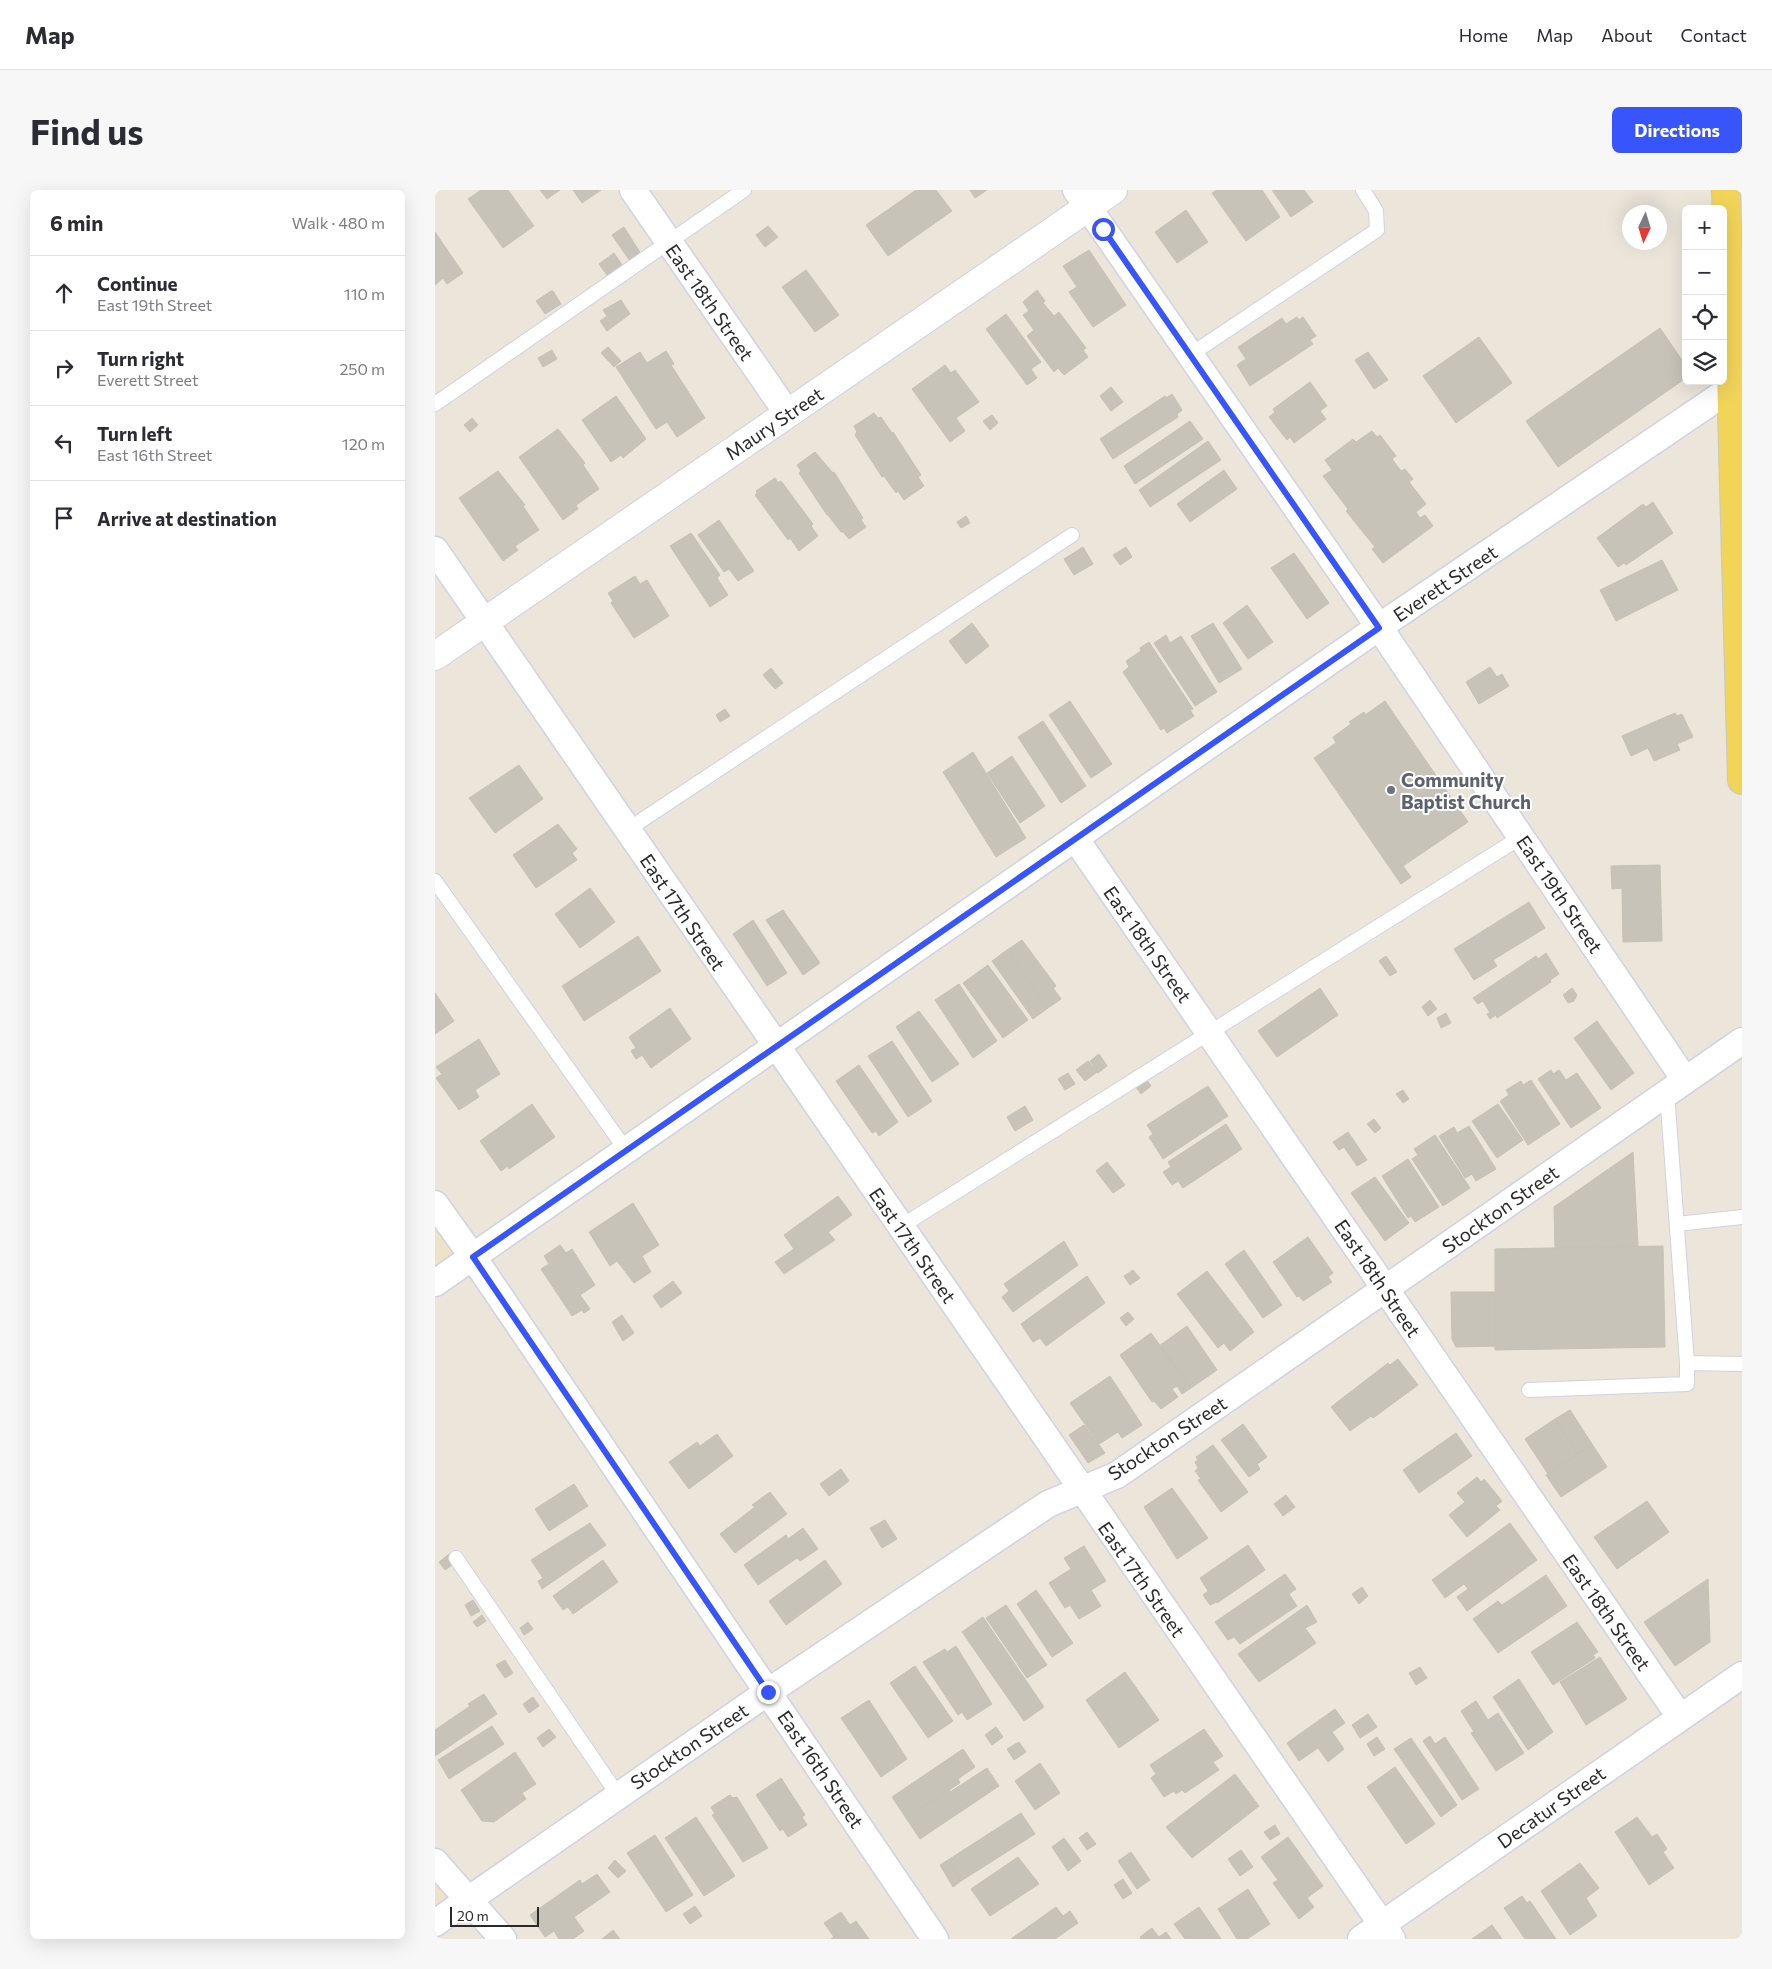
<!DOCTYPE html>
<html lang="en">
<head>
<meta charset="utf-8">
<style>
  :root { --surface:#fff; --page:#f7f7f7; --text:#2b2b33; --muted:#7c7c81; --line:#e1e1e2; --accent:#3755fb }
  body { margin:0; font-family:Commissioner,sans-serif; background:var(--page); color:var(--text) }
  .controls { position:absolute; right:15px; top:15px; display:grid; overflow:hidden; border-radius:8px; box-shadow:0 5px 20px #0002 }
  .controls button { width:45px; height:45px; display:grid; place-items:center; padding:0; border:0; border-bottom:1px solid var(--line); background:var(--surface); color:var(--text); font:25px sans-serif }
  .compass { position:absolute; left:1187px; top:15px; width:45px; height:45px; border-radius:50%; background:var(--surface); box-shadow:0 5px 20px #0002; rotate:184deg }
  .scale { position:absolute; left:15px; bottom:12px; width:89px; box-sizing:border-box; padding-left:5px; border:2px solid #292929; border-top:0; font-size:14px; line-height:18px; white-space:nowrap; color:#292929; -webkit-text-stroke:4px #fff; paint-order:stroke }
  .stop { position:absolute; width:15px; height:15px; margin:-11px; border:4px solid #3755fb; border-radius:50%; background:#fff }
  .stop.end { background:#3755fb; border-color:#fff; box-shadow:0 1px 5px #0008 }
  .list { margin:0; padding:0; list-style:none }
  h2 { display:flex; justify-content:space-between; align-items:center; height:65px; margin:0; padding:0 20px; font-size:21px }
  h2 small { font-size:16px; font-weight:400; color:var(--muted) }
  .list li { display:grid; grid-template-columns:32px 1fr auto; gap:15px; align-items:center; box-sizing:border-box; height:75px; padding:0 20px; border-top:1px solid var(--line) }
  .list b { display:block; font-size:19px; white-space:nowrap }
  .list p { margin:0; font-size:16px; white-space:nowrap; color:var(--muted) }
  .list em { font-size:16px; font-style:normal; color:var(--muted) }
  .icon { flex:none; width:28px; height:28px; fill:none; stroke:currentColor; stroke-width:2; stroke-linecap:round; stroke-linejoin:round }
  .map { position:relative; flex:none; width:1307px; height:1749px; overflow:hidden; border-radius:8px }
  header { display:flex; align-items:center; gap:30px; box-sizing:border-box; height:70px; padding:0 25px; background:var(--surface); border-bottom:1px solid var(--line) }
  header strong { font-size:24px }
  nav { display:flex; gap:28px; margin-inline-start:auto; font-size:18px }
  .intro { display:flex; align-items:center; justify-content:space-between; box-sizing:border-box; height:120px; padding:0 30px }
  h1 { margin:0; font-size:35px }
  .button { padding:12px 22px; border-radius:8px; background:var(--accent); color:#fff; font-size:18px; font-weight:700 }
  main { display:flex; gap:30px; padding:0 30px }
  aside { flex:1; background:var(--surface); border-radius:8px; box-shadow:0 5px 20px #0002 }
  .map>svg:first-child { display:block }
  .education { fill:#eee3c9 }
  .building { fill:#c7c3b9; stroke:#c7c1b4 }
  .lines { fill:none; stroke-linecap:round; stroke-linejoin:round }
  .lane-casing { stroke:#d0d2e2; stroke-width:16 }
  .street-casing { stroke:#d0d2e2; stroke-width:29 }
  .secondary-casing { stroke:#d0d2e2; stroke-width:30 }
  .primary-casing { stroke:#c7c7c7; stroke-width:30 }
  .lane { stroke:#fff; stroke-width:14 }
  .street { stroke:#fff; stroke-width:26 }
  .secondary { stroke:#fff; stroke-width:28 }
  .primary { stroke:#f2d459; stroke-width:28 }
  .route { stroke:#3755fb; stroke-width:6 }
  .worship-dot { fill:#6b7280; stroke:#fff; stroke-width:2 }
  .labels { text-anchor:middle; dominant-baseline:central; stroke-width:4; stroke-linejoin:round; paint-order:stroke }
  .street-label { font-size:19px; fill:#292929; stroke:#fff }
  .worship-label { font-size:19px; font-weight:bold; fill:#5b616d; stroke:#fff; text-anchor:start }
</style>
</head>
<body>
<header>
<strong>Map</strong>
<nav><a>Home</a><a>Map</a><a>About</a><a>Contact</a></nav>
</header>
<div class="intro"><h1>Find us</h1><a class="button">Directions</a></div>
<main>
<aside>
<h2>6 min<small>Walk · 480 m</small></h2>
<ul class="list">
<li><svg class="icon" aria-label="ahead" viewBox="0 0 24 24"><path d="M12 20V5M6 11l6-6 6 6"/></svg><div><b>Continue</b><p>East 19th Street</p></div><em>110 m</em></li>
<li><svg class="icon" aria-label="right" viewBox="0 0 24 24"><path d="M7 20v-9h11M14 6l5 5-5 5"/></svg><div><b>Turn right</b><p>Everett Street</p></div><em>250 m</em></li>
<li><svg class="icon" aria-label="left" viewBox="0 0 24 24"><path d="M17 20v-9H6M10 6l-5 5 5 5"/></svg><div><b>Turn left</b><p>East 16th Street</p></div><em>120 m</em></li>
<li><svg class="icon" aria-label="arrive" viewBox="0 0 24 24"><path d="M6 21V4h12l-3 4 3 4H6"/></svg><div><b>Arrive at destination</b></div></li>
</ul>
</aside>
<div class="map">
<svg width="1307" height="1749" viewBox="0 0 1307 1749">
  <rect width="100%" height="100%" fill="#ebe5da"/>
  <path class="education" d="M0,1014L38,1067L0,1093Z
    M0,1672L34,1709L0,1733Z"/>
  <path class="building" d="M46,0H73L99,36L68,58L33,9Z
    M105,0H125L112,9Z
    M138,0H166L147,13Z
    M481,0H501L517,21L453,66L431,35Z
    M535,0H552L540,8Z
    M781,0H827L845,27L811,51L777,3Z
    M837,0H869L878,12L856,27Z
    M751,20L773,52L742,73L720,42Z
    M333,36L343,47L330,57L321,45Z
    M189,37L206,64L195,71L177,45Z
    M0,42L28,83L12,94L8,88L0,95Z
    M654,60L691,115L658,137L634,102L642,97L628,76Z
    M179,63L187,75L172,85L164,74Z
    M371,80L404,125L380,142L347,97Z
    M602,100L610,111L608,113L619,126L624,122L651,158L648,160L653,167L629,185L623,178L619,182L592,146L599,140L588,125L594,121L588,112Z
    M116,101H118L126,114L110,124L101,111Z
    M186,110L195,124L172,141L165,131L172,126L168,120Z
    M571,124L606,172L596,179L602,188L592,195L551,139Z
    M862,127L864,130L868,127L881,146L875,150L878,154L815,196L802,175L811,169L803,157L847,128L851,134Z
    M1225,138L1251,176V188L1123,277L1091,231Z
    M1044,147L1077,193L1021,233L988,186Z
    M173,157L186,171L179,177L166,163Z
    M117,160L122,169L108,177L103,168Z
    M231,161L239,174L236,175L270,228L242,247L232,232L221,239L181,177L205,162L212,173Z
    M933,162L953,190L939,199L920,170Z
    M510,175L516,183L520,180L544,212L521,228L530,241L515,252L477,199Z
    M875,192L892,216L885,221L891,229L859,253L855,247L852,250L834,227L840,222L838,219Z
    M676,197L688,212L676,221L665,206Z
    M737,204L747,220L742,224L743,227L678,269L665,249L730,206L731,208Z
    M181,206L211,249L188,268L186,265L176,272L147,230Z
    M439,223L443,228L446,227L457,243L458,242L486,285L483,287L489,296L469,310L463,301L461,303L449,286L447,287L420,245L422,242L419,236Z
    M557,225L563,233L555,240L548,231Z
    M37,228L43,235L35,242L29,235Z
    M755,231L768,249L700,294L689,276Z
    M123,239L150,273L148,275L164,299L141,315L143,319L128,330L84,267Z
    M937,241L942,247L945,245L961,266L957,269L966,281L970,279L978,289L974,292L991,314L981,322L985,328L990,325L998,336L948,373L937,359L940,357L911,321L913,319L888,286L897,280L890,270L918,249L921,252Z
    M773,251L786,270L715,317L704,300Z
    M380,262L398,283L399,282L428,328L426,330L431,337L414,349L408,342H406L393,325H392L364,283L366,281L362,275Z
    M789,280L802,299L755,332L742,314Z
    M63,281L90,315L88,316L104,340L80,356L83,360L68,371L24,308Z
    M340,288L343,293L346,291L378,334L376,336L383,346L364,361L355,348L353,350L320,305L322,303L321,301Z
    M1218,312L1238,343L1191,375L1189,373L1183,377L1162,348L1208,314L1211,317Z
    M531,326L535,333L526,338L522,332Z
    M284,330L319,381L303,391L294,379L289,382L263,345Z
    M256,343L285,385L282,388L293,405L275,417L235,356Z
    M648,357L658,374L639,385L629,369Z
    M691,357L697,367L685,375L678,365Z
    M859,363L894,413L872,429L836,378Z
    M1227,370L1243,400L1181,431L1165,400Z
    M200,386L205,394L212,390L234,426L199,448L176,413L178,411L173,403Z
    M812,415L838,452L813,469L788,433Z
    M537,433L554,456L531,474L514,451Z
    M778,433L807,479L784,493L756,446Z
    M731,445L735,453L746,446L782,502L760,516L719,453Z
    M714,452L758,519L755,520L759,526L732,543L729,538L726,540L688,482L694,477L691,471L706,461L705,458Z
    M1055,477L1062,487L1067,484L1074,496L1044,514L1031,492Z
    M336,478L348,493L340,499L328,485Z
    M635,511L677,574L656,588L614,525Z
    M950,511L1033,632L968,676L976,687L966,694L879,568L901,553L898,547L916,534L914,532L929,522L930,525Z
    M290,519L295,526L285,532L281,525Z
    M1240,523L1242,526L1247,524L1258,547L1242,554L1245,560L1219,571L1213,558L1196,566L1187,546Z
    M608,531L651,596L626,613L583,547Z
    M538,562L591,648L561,667L508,582Z
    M577,566L610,616L585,633L552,583Z
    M84,575L108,609L60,643L34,608Z
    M123,634L142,659L137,663L142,670L101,698L78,665Z
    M1225,675L1227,751L1188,752L1187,698L1177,699L1176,676Z
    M155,698L180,732L145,758L120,724Z
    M1094,712L1110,738L1058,770L1062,776L1039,790L1019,759Z
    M348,720L385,773L368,785L331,730Z
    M318,730L352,783L332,796L298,744Z
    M203,746L226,781L149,831L127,796Z
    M587,750L621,796L618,798L626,809L613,818L572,760Z
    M572,760L613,818L598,829L557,771Z
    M1111,763L1124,784L1115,790L1116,792L1062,828L1061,825L1055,829L1052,824L1055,823L1048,811L1043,814L1038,808L1101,766L1103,769Z
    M951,766L962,782L955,786L944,771Z
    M553,775L593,830L568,848L528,793Z
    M524,794L562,851L538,868L500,810Z
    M885,798L903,825L842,867L823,841Z
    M1137,798L1142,805L1139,811L1133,813L1128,805Z
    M0,803L19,831L0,844Z
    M995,810L1002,819L993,826L987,817Z
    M235,818L256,849L216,878L207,865L201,869L196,861L201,858L194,847Z
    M484,821L524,874L497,892L461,837Z
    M1011,823L1016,833L1006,838L1002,828Z
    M1162,831L1199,883L1176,900L1139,848Z
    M44,849L65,884L40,900L44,907L24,920L1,888L7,884L1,877Z
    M457,851L497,911L473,927L433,866Z
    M664,864L672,876L663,883L655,871Z
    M653,871L662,882L650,891L641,880Z
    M424,875L463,932L444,946L441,941L437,943L401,891Z
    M1116,880L1118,884L1124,880L1131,890L1142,883L1166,918L1136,938L1103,889Z
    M633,883L640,894L630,900L623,889Z
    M708,885L716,896L706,904L698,893Z
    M1096,890L1125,934L1093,955L1065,911L1074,905L1071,900L1086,891L1088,895Z
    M773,896L793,926L728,969L714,947L718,944L712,935Z
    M968,900L974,909L968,913L961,904Z
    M97,914L120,947L74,979L73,976L66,981L45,951Z
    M1063,914L1088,950L1062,968L1037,931Z
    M590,916L598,930L580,941L572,927Z
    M939,929L946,938L940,943L932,934Z
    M791,934L807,959L748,998L743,991L737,995L728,982L736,977L733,972Z
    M1034,936L1061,979L1041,991L1037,984L1030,988L1004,946L1019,937L1022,943Z
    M913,942L932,970L922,976L909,957L904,960L898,952Z
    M1000,945L1035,998L1008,1016L977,969L983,965L979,959Z
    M1198,962L1203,1056L1120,1058L1119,1017Z
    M973,969L1004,1017L980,1032L976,1026L973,1028L947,986Z
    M672,972L690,995L678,1003L661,981Z
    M940,987L974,1033L950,1051L916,1003Z
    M403,1006L417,1025L393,1042L400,1050L349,1084L340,1072L359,1059L349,1045Z
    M198,1013L224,1055L207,1066L216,1082L199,1093L182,1071L175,1076L154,1042Z
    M873,1047L898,1083L893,1087L897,1092L868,1111L864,1106L862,1107L838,1072Z
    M629,1051L643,1075L578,1122L567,1107L574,1101L569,1094Z
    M125,1055L131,1063L137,1059L160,1095L145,1105L155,1119L149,1123L147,1120L137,1126L106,1079L114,1074L109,1066Z
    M1228,1056L1230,1157L1060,1160V1059Z
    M809,1060L847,1115L828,1128L790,1074Z
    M698,1080L705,1088L695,1095L689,1086Z
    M772,1081L819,1142L795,1161L789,1153L783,1158L742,1104Z
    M652,1086L670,1113L611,1156L605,1148L598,1152L586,1134Z
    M238,1091L247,1103L226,1118L218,1106Z
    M1016,1102H1061V1156L1021,1157L1017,1149Z
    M693,1122L699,1129L691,1136L685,1128Z
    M187,1125L199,1143L188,1151L177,1132Z
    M752,1136L782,1180L756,1198L724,1156Z
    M716,1143L756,1198L747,1204L742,1196L737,1199L743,1207L726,1219L719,1211L717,1212L685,1165Z
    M963,1169L983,1195L938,1228L936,1226L915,1241L896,1217L953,1173L955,1175Z
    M675,1186L707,1235L687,1248L683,1242L664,1254L635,1213Z
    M1135,1220L1157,1254L1143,1264L1120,1229Z
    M1120,1229L1143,1264L1113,1284L1090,1249Z
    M808,1234L832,1267L822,1274L825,1279L814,1287L786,1250Z
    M649,1235L670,1263L653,1273L634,1245Z
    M1021,1243L1037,1266L984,1303L968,1280Z
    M282,1244L298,1266L254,1299L234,1272L262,1252L265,1256Z
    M1157,1254L1172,1277L1126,1307L1111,1285Z
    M778,1255L813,1302L786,1322L763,1290L766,1289L760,1281L763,1278L760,1272L763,1270L761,1267Z
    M406,1279L414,1291L394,1306L385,1294Z
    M1042,1287L1046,1292L1049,1289L1067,1311L1061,1316L1065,1320L1032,1347L1014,1325L1030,1312L1022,1303Z
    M139,1294L153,1316L114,1341L100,1319Z
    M737,1298L773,1348L742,1369L709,1317Z
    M335,1302L352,1324L300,1363L285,1344L320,1317L317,1315Z
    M851,1305L860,1317L848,1326L839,1314Z
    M1212,1311L1234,1342L1182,1379L1159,1347Z
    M450,1330L462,1349L447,1358L435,1338Z
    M155,1333L171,1355L107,1399L103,1391L108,1388L96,1370Z
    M1075,1333L1102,1370L1032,1421L1022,1407L1033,1399L1029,1394L1010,1408L997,1390Z
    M368,1338L383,1359L365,1371L362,1368L323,1395L309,1375L351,1345L353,1349Z
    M813,1355L830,1380L782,1413L781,1412L775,1415L768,1405L773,1401L765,1388Z
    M649,1356L671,1391L656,1400L666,1416L644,1429L635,1415L630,1418L614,1393L636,1379L629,1368Z
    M14,1364L20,1373L10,1380L4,1372Z
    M168,1370L183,1392L138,1424L133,1417L128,1420L118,1406Z
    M390,1370L407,1394L351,1435L334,1411Z
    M850,1384L861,1399L854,1404L862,1416L805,1454L799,1447L793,1450L780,1432Z
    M1111,1385L1132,1416L1063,1463L1038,1429L1063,1411L1067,1415Z
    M1273,1389L1275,1452L1240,1476L1209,1432Z
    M927,1397L933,1406L924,1414L917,1404Z
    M601,1400L638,1453L617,1467L582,1414Z
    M38,1410L45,1421L36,1426L30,1415Z
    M571,1415L612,1475L592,1488L551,1428Z
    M872,1415L882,1432L870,1438L881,1453L824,1492L803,1464Z
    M47,1425L51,1431L42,1437L38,1432Z
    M548,1427L609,1517L589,1531L527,1442Z
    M93,1432L98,1439L89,1445L85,1438Z
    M1142,1432L1163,1462L1158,1465L1160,1468L1118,1495L1096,1462Z
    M521,1456L557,1514L532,1530L527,1522L523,1525L488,1472L510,1459L512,1462Z
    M1165,1467L1192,1509L1151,1535L1125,1492Z
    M70,1470L78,1483L70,1488L61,1475Z
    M480,1476L518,1531L493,1548L455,1493Z
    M985,1477L992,1488L981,1495L974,1483Z
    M690,1482L724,1530L684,1558L651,1510Z
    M1084,1489L1118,1542L1093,1560L1058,1507Z
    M49,1504L62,1524L0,1566V1540L35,1516L33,1514Z
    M98,1507L104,1516L94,1523L88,1514Z
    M434,1510L472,1569L446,1587L406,1528Z
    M1041,1511L1053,1530L1063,1523L1089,1563L1061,1581L1036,1543L1039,1542L1026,1521Z
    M900,1519L910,1533L897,1542L909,1559L893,1572L883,1558L864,1571L852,1553Z
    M933,1524L942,1537L925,1548L917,1535Z
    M57,1536L69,1554L14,1589L3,1570Z
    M561,1537L568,1547L557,1555L550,1545Z
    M114,1539L121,1547L108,1557L102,1548Z
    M769,1539L788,1566L778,1572L784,1580L750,1603L747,1600L741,1604L739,1601L729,1607L716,1588L721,1584L715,1575Z
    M995,1546L1000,1554L1010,1547L1044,1599L1027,1610L988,1551Z
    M942,1547L950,1559L939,1566L932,1554Z
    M976,1548L1022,1615L1006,1627L959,1559Z
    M584,1552L591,1562L579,1570L572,1559Z
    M528,1559L540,1577L523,1589L525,1593L471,1628L457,1607Z
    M80,1562L101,1594L87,1603L91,1609L59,1632L47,1631L26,1600Z
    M605,1573L625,1603L600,1620L580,1591Z
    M960,1577L1000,1634L971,1654L932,1597Z
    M552,1578L564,1596L485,1649L471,1628L514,1600L515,1602Z
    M800,1584L824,1616L757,1668L731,1637Z
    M346,1588L370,1625L367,1627L372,1635L353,1647L348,1639L345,1641L321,1605Z
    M295,1605L298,1608L302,1607L333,1658L308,1672L277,1625L280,1624L276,1617Z
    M586,1623L600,1644L526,1691L513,1670Z
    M261,1627L300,1686L269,1706L230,1648Z
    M1202,1627L1217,1647L1222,1644L1232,1659L1228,1662L1239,1678L1214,1695L1180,1642Z
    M840,1635L845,1644L835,1650L829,1642Z
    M652,1642L661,1654L652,1660L644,1648Z
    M220,1645L258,1705L231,1722L192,1663Z
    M853,1647L888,1696L872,1708L879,1717L864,1729L838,1693L843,1690L826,1667Z
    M629,1648L646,1671L633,1681L617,1657Z
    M806,1660L818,1677L805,1686L793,1669Z
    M696,1662L715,1690L702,1699L683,1671Z
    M583,1667L604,1694L555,1726L536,1699Z
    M180,1670L191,1681L183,1688L173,1678Z
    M513,1670L526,1691L518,1697L505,1675Z
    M1145,1673L1164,1698L1151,1708L1162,1726L1135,1745L1106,1701Z
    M162,1684L175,1702L139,1727L149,1741L138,1749H124L119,1741L110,1747L95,1725L145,1690L147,1694Z
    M688,1689L697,1703L688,1709L679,1695Z
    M813,1699L835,1734L812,1749H802L783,1719Z
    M1087,1706L1092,1713L1095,1711L1121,1749H1090L1069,1718Z
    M260,1716L267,1726L255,1734L248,1724Z
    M621,1717L628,1726L635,1721L643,1733L620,1749H576Z
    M764,1717L786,1749H750L739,1734Z
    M406,1722L415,1735L421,1731L434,1749H396L399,1747L389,1733Z
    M1057,1735L1067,1749H1037Z
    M717,1738L724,1747L731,1742L736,1749H706L705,1747Z
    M178,1740L185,1749H167Z"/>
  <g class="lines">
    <g class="lane-casing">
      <path id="lane" d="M755,165L942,40L941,21L928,0
        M0,214L309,0
        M192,640L637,345
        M0,691L191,960
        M1242,1034L1307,1027
        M465,1037L1086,647
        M1252,1173L1307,1174
        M1094,1200L1252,1194V1173L1232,903
        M21,1368L183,1605"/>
    </g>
    <g class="street-casing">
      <path id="street" d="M198,0L353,224
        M641,0L944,437L1250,890
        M0,360L957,1749
        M640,648L1245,1527
        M0,1014L38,1067L500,1749
        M0,1093L944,437L1307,191
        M0,1672L68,1749
        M0,1733L333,1502L613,1314L682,1285L1307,851
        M926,1749L1307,1485"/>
    </g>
    <g class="secondary-casing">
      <path id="secondary" d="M0,466L678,0"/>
    </g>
    <g class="primary-casing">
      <path id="primary" d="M1291,0L1307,590"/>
    </g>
    <use href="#lane" class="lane"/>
    <use href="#street" class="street"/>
    <use href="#secondary" class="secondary"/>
    <use href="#primary" class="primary"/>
  </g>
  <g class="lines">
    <path class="route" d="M333,1502L38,1067L944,438L668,39"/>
  </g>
  <circle class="worship-dot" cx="956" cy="600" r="5"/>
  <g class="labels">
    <g class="street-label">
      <text transform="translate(275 112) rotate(55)">East 18th Street</text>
      <text transform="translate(339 233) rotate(-34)">Maury Street</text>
      <text transform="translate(1010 393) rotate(-34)">Everett Street</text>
      <text transform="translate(1125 704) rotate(56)">East 19th Street</text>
      <text transform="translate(248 722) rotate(56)">East 17th Street</text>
      <text transform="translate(713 754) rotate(55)">East 18th Street</text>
      <text transform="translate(1065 1019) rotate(-35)">Stockton Street</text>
      <text transform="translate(478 1055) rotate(55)">East 17th Street</text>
      <text transform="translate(943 1088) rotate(56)">East 18th Street</text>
      <text transform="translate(732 1248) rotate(-33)">Stockton Street</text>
      <text transform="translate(707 1389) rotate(55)">East 17th Street</text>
      <text transform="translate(1172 1422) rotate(55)">East 18th Street</text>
      <text transform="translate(254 1556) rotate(-34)">Stockton Street</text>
      <text transform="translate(386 1579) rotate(56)">East 16th Street</text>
      <text transform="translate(1116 1617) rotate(-35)">Decatur Street</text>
    </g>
    <g class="worship-label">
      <text x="966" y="589">Community<tspan x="966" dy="22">Baptist Church</tspan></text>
    </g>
  </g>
</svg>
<div class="controls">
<button>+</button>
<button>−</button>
<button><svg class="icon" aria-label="locate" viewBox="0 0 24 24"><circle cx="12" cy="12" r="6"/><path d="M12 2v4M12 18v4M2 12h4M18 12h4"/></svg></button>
<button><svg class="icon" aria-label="layers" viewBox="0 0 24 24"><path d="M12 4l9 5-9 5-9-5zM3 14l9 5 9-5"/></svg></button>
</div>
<svg class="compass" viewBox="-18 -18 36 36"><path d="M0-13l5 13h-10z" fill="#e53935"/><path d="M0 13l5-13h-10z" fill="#7c7c81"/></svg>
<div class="scale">20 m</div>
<div class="stop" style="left:668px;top:39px"></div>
<div class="stop end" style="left:333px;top:1502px"></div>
</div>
</main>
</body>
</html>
